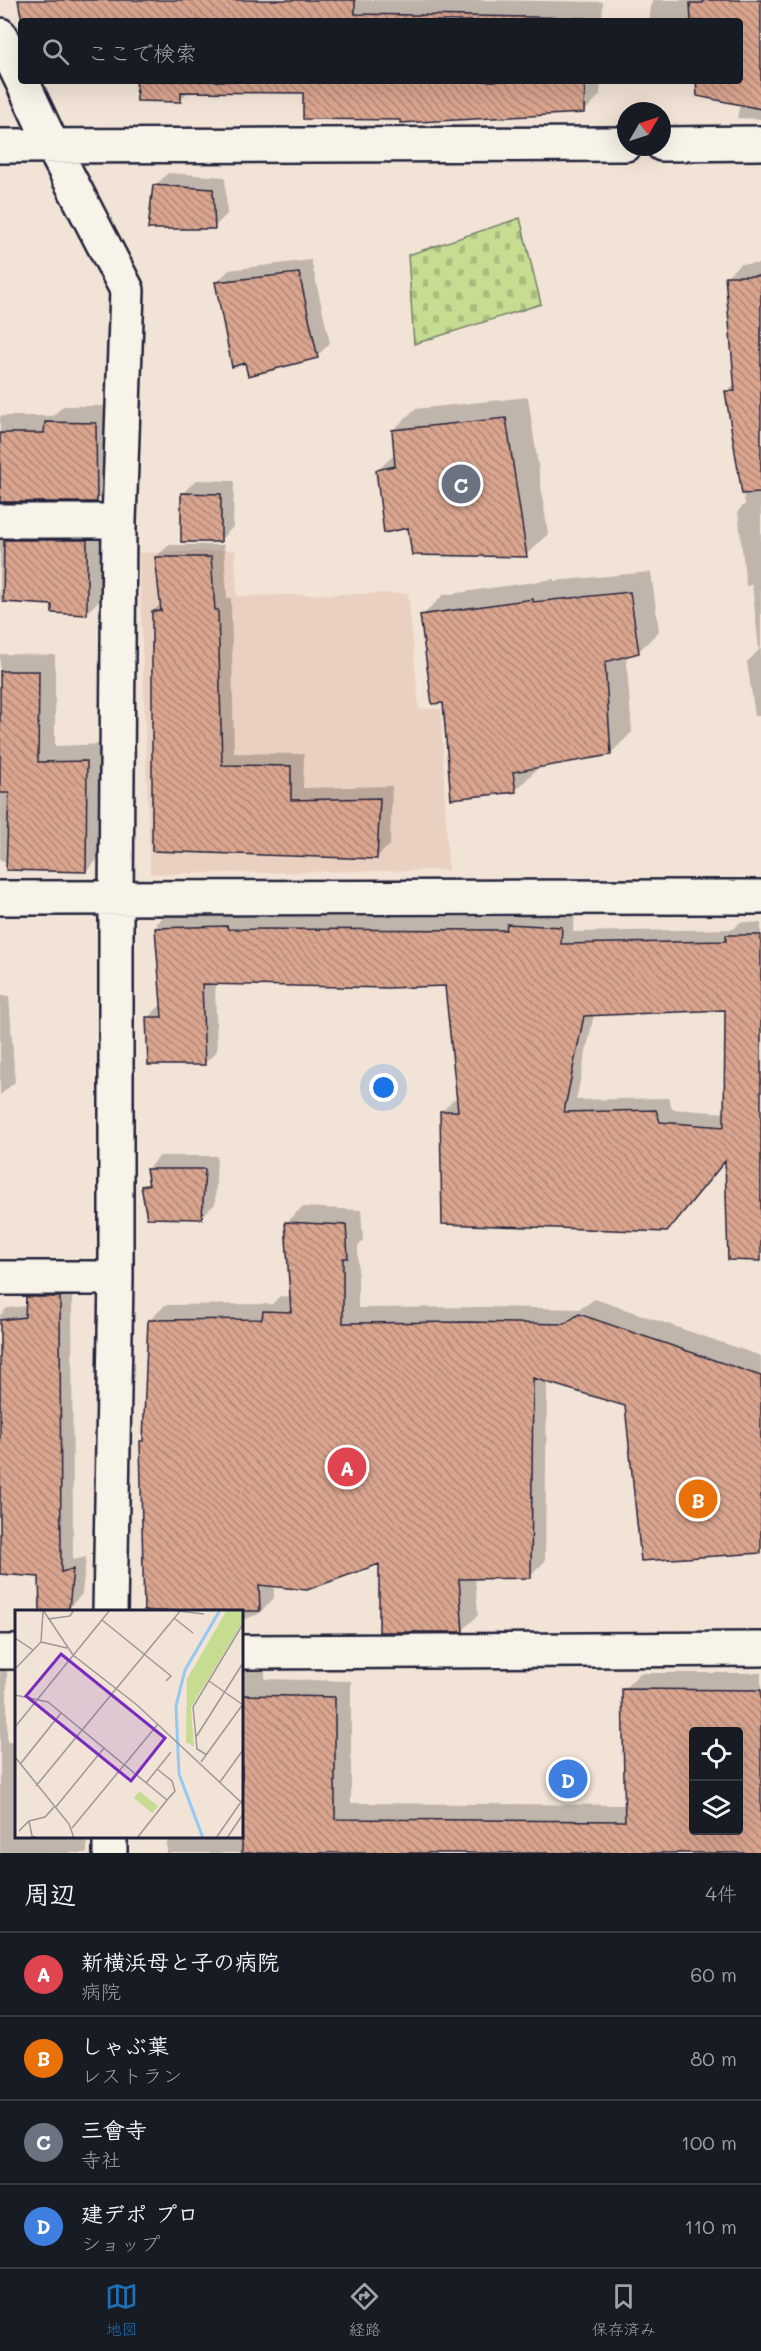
<!DOCTYPE html>
<html lang="ja">
<head>
<meta charset="utf-8">
<style>
  :root { --surface:#171b24; --page:#20242c; --text:#f1f3f6; --muted:#9ea1a6; --line:#363941; --accent:#1f6fb2 }
  body { margin:0; font-family:Mali,"Klee One",sans-serif; background:var(--page); color:var(--text) }
  .controls { position:absolute; right:18px; bottom:18px; display:grid; overflow:hidden; border-radius:6px; box-shadow:0 6px 24px #0002 }
  .controls button { width:54px; height:54px; display:grid; place-items:center; padding:0; border:0; border-bottom:2px solid var(--line); background:var(--surface); color:var(--text); font:30px sans-serif }
  .compass { position:absolute; left:617px; top:102px; width:54px; height:54px; border-radius:50%; background:var(--surface); box-shadow:0 6px 24px #0002; rotate:51deg }
  .you { position:absolute; left:384px; top:1088px; width:21px; height:21px; margin:-15px; border:4px solid #fff; border-radius:50%; background:#1a73e8; box-shadow:0 0 0 9px #1a73e833 }
  .badge { display:grid; place-items:center; width:39px; height:39px; border-radius:50%; background:var(--accent); color:#fff; font-size:20px; font-weight:700 }
  .pin { position:absolute; translate:-50% -50%; border:3px solid #fff; box-shadow:0 2px 6px #0006 }
  .list { margin:0; padding:0; list-style:none }
  h2 { display:flex; justify-content:space-between; align-items:center; height:78px; margin:0; padding:0 24px; font-size:26px }
  h2 small { font-size:20px; font-weight:400; color:var(--muted) }
  .list li { display:grid; grid-template-columns:39px 1fr auto; gap:18px; align-items:center; box-sizing:border-box; height:84px; padding:0 24px; border-top:2px solid var(--line) }
  .list b { display:block; font-size:22px; white-space:nowrap }
  .list p { margin:0; font-size:20px; white-space:nowrap; color:var(--muted) }
  .list em { font-size:20px; font-style:normal; color:var(--muted) }
  .icon { flex:none; width:33px; height:33px; fill:none; stroke:currentColor; stroke-width:2; stroke-linecap:round; stroke-linejoin:round }
  .map { position:relative; flex:none; width:761px; height:1853px; overflow:hidden }
  .search { position:absolute; background:var(--surface); box-shadow:0 6px 24px #0002; left:18px; right:18px; top:18px; height:66px; display:flex; align-items:center; gap:15px; box-sizing:border-box; padding:0 21px; border-radius:6px; color:var(--muted); font-size:22px }
  .sheet { height:414px; background:var(--surface) }
  nav { display:flex; justify-content:space-around; align-items:center; box-sizing:border-box; height:84px; border-top:2px solid var(--line); background:var(--surface); font-size:16px; color:var(--muted) }
  nav a { display:grid; justify-items:center; gap:3px }
  nav .on { color:var(--accent) }
  .map>svg:first-child { display:block }
  .built { fill:#ead0c1 }
  .cemetery { fill:url(#cemetery-stones); stroke:#747f66; stroke-width:1.5 }
  .shadow { fill:#0003; fill-rule:evenodd }
  .building { fill:url(#building-back-hatch); stroke:#22223b; stroke-width:1.5; fill-rule:evenodd }
  .lines { fill:none; stroke-linecap:round; stroke-linejoin:round }
  .minor-casing { stroke:#22223b; stroke-width:38 }
  .minor { stroke:#f7f3e8; stroke-width:33 }
  .inset-river { fill:none; stroke:#96c8f3; stroke-width:3 }
  .inset-road { fill:none; stroke:#9e9698; stroke-width:1.5 }
  .view { fill:#7b2cbf; fill-opacity:0.15; stroke:#7b2cbf; stroke-width:3 }
  .inset-edge { fill:none; stroke:#22223b; stroke-width:3 }
</style>
</head>
<body>
<div class="map">
<svg width="761" height="1853" viewBox="0 0 761 1853">
  <defs>
    <pattern id="cemetery-stones" width="16" height="16" patternUnits="userSpaceOnUse" patternTransform="scale(1.5)"><rect width="16" height="16" fill="#c6dc91"/><path d="M2 7V4a2 2 0 0 1 4 0v3zM10 15v-3a2 2 0 0 1 4 0v3z" fill="#aabc7e"/></pattern>
    <pattern id="building-back-hatch" width="6" height="6" patternUnits="userSpaceOnUse" patternTransform="scale(1.5)"><rect width="6" height="6" fill="#daa58f"/><path d="M-1 5l2 2M0 0l6 6M5-1l2 2" fill="none" stroke="#b08676"/></pattern>
  </defs>
  <rect width="100%" height="100%" fill="#f1e3d6"/>
  <filter id="ink" filterUnits="userSpaceOnUse"><feTurbulence type="fractalNoise" baseFrequency=".0167" numOctaves="2"/><feDisplacementMap in="SourceGraphic" scale="12" xChannelSelector="R" yChannelSelector="G"/><feConvolveMatrix kernelMatrix="1 2 1 2 8 2 1 2 1" color-interpolation-filters="sRGB"/></filter>
  <g filter="url(#ink)">
    <path class="built" d="M235,550L237,596L408,593L419,709H441L448,870L150,874L139,553Z"/>
    <path class="cemetery" d="M520,218L541,304L414,344L408,255Z"/>
    <path class="shadow" d="M19,0H481L603,2L602,21H51Z
      M652,0H761V119L737,118L740,103L697,81H740V21H649Z
      M138,81H601L600,95L584,112L402,119L304,92L190,90L180,100Z
      M168,173L225,177L227,214L214,227L155,186Z
      M311,260L330,343L317,356L216,283L229,270Z
      M740,264H761V716H755L747,662L759,650L752,585L746,586L738,511L745,504L727,392L736,383L727,276Z
      M528,397L548,534L526,555L409,527L377,471L396,453L393,430L415,409Z
      M63,406H112L114,483L97,501H0V416H53Z
      M196,480L234,481L233,527L220,540L182,494Z
      M0,510L104,523V596L86,613L53,604L0,600Z
      M169,545H224L227,598H231L234,753L304,754L303,788L392,786L390,845L377,857L153,850V611L162,603L156,557Z
      M651,572L659,631L638,652L626,655L632,732L611,753L536,766V770L515,791L444,701L422,616L443,595L554,579V581Z
      M0,654L55,655V746L104,744L103,854L86,871L0,861Z
      M170,910L240,913V917H516L521,912L575,915L573,932L734,929L740,922L761,923V1260L726,1160L666,1230L441,1112L454,1099H459L447,984L215,983L217,1051L204,1064L147,1018L162,1004L157,923ZM727,1009L726,1113L672,1109L669,1098L576,1100L594,1014Z
      M0,996H9L15,1082L0,1095Z
      M160,1156H217L215,1204L201,1217L143,1187L150,1180L147,1169Z
      M302,1207L361,1210L363,1241L358,1246V1308L487,1307L580,1309L595,1299L761,1356V1552L626,1405L547,1381L545,1561L530,1576L475,1577L478,1615L463,1630L381,1562L274,1585V1598L259,1614L242,1620V1612H145L142,1441L145,1438L150,1320L165,1305L272,1304L280,1296L291,1297L287,1222Z
      M41,1284L72,1285L73,1560L86,1557L82,1594L69,1608L41,1612L40,1576L0,1573V1315L7,1308L27,1306V1297Z
      M0,1667H7V1742L16,1743V1836H87V1853H0Z
      M242,1669H265V1679L351,1681V1803L626,1805L623,1690L640,1673H761V1853H167V1836H242ZM694,1732H738V1830H694Z"/>
    <path class="building" d="M18,0H355V14L586,18V21H22Z
      M703,0H761V109L697,96L696,81H740V21H691L690,3H703Z
      M86,81H585L584,113L400,123V120L303,119V93L181,92V102L137,101L136,81Z
      M153,185L213,189L215,229H148Z
      M299,273L318,358L248,376L245,363L232,367L215,282Z
      M725,276H761V493L742,494L725,391H735Z
      M506,418L527,557L412,555L408,528L384,533L376,470L395,466L392,430Z
      M45,422L96,423L97,502H0V433H44Z
      M181,493L221,494V542H181Z
      M4,540H87V615L52,613V605L3,602Z
      M155,557H211L215,610H218L222,765L291,766V800L380,798L377,859L152,851V611H161Z
      M630,592L639,653L605,662L611,755L513,772L516,792L451,799L443,703L432,704L420,615L533,599V602Z
      M0,671H39L38,762L87,761L86,872L6,870L9,793H0Z
      M507,924L562,927L561,944L726,941V935H761V1261L728,1260L725,1161L667,1232L442,1224L440,1111H458L445,986L388,988L202,984L205,1065H148L146,1017H162L155,928L227,926L228,929L506,930ZM725,1010L724,1127L660,1122L656,1110L564,1112L584,1016Z
      M146,1169H205L202,1219L147,1218L141,1186L149,1185Z
      M285,1222L346,1225L348,1258H343V1323L471,1322L564,1324L579,1314L761,1376V1553L641,1561L625,1406L533,1378L531,1578L459,1579L463,1632H379V1564L307,1590L259,1585L260,1611H144L140,1441H143L148,1320L262,1319L263,1311L291,1312Z
      M26,1297H60L61,1572L73,1569L69,1609L52,1611H40L39,1577L0,1574V1320L25,1317Z
      M622,1689L761,1690V1853H242V1695L335,1697V1819L625,1821ZM693,1731H738V1830H693Z"/>
    <g class="lines">
      <g class="minor-casing">
        <path id="minor" d="M0,35L21,79
          M22,81L53,147L127,290L119,521L116,899V1278L110,1612
          M662,144L761,143
          M0,146L626,144
          M0,521H119
          M0,898L761,897
          M0,1278H116
          M0,1652H16
          M242,1652L761,1649
          M110,1836V1853"/>
      </g>
      <use href="#minor" class="minor"/>
    </g>
  </g>
  <g transform="translate(15 1610)">
    <rect width="228" height="228" fill="#f1e3d6"/>
    <path d="M212,0H228V12L176,97L179,137L171,132L172,69ZM124,181L143,196L137,203L119,188Z" fill="#c6dc91"/>
    <path class="inset-river" d="M188,228L164,164L161,96L170,60L205,0"/>
    <path class="inset-road" d="M28,0L58,45L122,95L228,194M154,0L189,4M159,8L178,23M33,9L55,6L59,0M87,10L156,66L151,71M0,28L18,40M26,32L52,38M0,59L26,32L28,1M194,71L228,95M0,85L33,92L152,190L122,228M0,117L95,0M181,127L228,53M192,145L182,139L178,97L228,14M0,147L54,214L59,228M186,152L228,94M6,153L46,103M142,159L157,171L160,181L152,190M205,172L228,140M131,173L156,142M21,176L166,0M40,198L89,138M14,211L17,226L22,228M57,218L143,114M4,221L14,211L30,207L39,197M201,228L228,189M212,228L228,204"/>
    <path class="view" d="M46,44L150,128L116,171L11,86Z"/>
    <rect width="228" height="228" class="inset-edge"/>
  </g>
</svg>
<div class="controls">
<button><svg class="icon" aria-label="locate" viewBox="0 0 24 24"><circle cx="12" cy="12" r="6"/><path d="M12 2v4M12 18v4M2 12h4M18 12h4"/></svg></button>
<button><svg class="icon" aria-label="layers" viewBox="0 0 24 24"><path d="M12 4l9 5-9 5-9-5zM3 14l9 5 9-5"/></svg></button>
</div>
<svg class="compass" viewBox="-18 -18 36 36"><path d="M0-13l5 13h-10z" fill="#e53935"/><path d="M0 13l5-13h-10z" fill="#9ea1a6"/></svg>
<div class="you"></div>
<div class="pin badge" style="left:347px;top:1467px;background:#e0444e">A</div>
<div class="pin badge" style="left:698px;top:1499px;background:#e8710a">B</div>
<div class="pin badge" style="left:461px;top:484px;background:#6b7280">C</div>
<div class="pin badge" style="left:568px;top:1779px;background:#3f7fe0">D</div>
<div class="search"><svg class="icon" aria-label="search" viewBox="0 0 24 24"><circle cx="10" cy="10" r="6"/><path d="M15 15l6 6"/></svg>ここで検索</div>
</div>
<section class="sheet">
<h2>周辺<small>4件</small></h2>
<ul class="list">
<li><span class="badge" style="background:#e0444e">A</span><div><b>新横浜母と子の病院</b><p>病院</p></div><em>60 m</em></li>
<li><span class="badge" style="background:#e8710a">B</span><div><b>しゃぶ葉</b><p>レストラン</p></div><em>80 m</em></li>
<li><span class="badge" style="background:#6b7280">C</span><div><b>三會寺</b><p>寺社</p></div><em>100 m</em></li>
<li><span class="badge" style="background:#3f7fe0">D</span><div><b>建デポ プロ</b><p>ショップ</p></div><em>110 m</em></li>
</ul>
</section>
<nav>
<a class="on"><svg class="icon" aria-label="map" viewBox="0 0 24 24"><path d="M3 6l6-2 6 2 6-2v14l-6 2-6-2-6 2zM9 4v14M15 6v14"/></svg>地図</a>
<a><svg class="icon" aria-label="directions" viewBox="0 0 24 24"><path d="M12 3l9 9-9 9-9-9zM9 14v-3h6M13 9l2 2-2 2"/></svg>経路</a>
<a><svg class="icon" aria-label="saved" viewBox="0 0 24 24"><path d="M7 4h10v16l-5-4-5 4z"/></svg>保存済み</a>
</nav>
</body>
</html>
